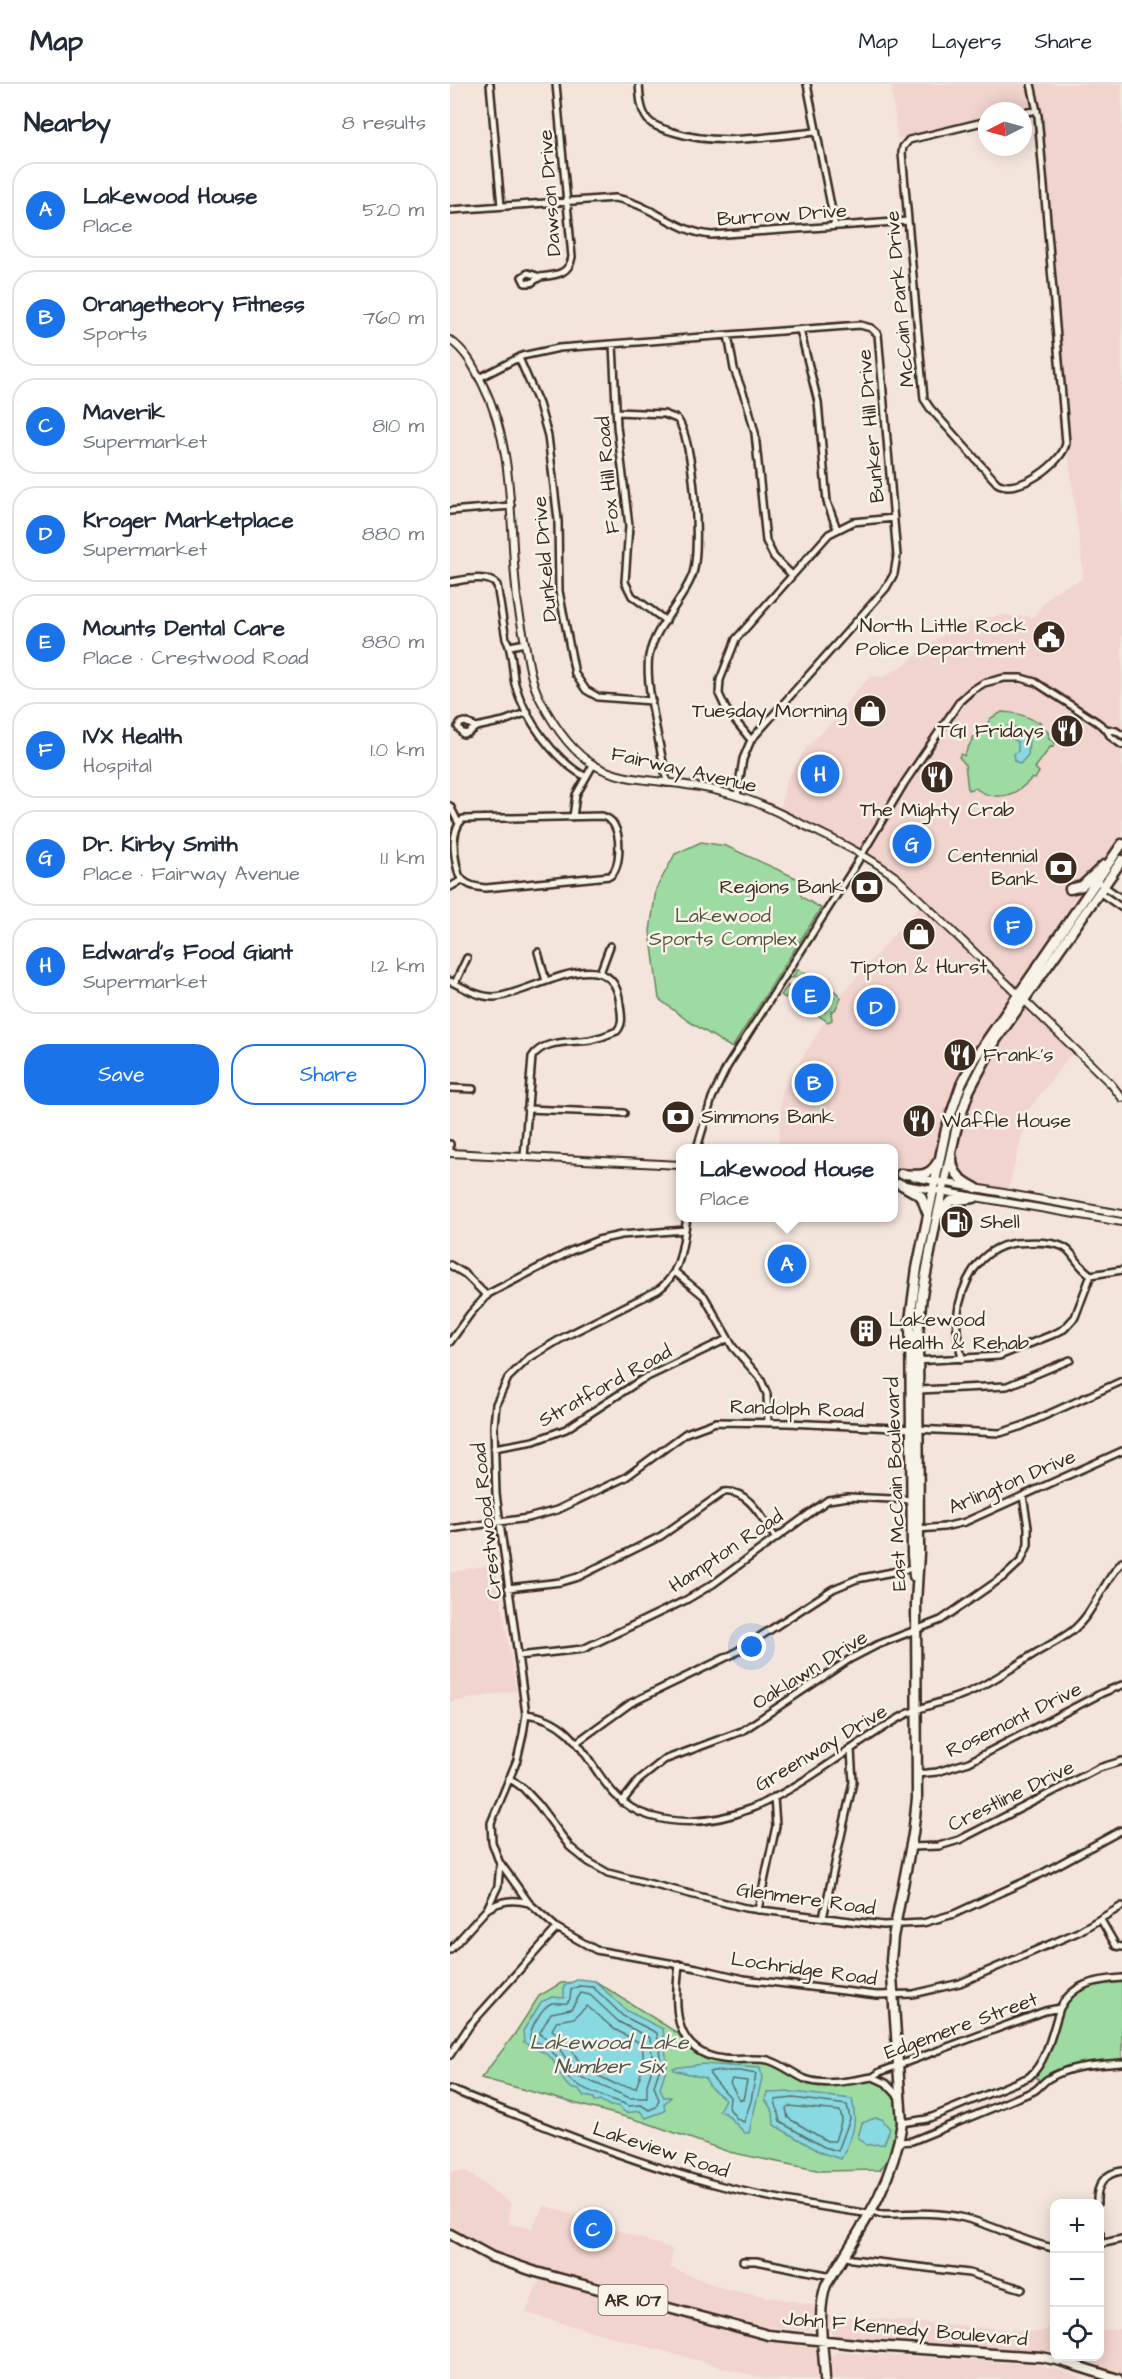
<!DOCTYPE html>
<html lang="en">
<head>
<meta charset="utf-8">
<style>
  :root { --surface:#fff; --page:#f6f6f7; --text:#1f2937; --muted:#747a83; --line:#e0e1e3; --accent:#1a73e8 }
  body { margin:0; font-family:"Architects Daughter",sans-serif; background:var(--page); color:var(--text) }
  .controls { position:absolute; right:18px; bottom:18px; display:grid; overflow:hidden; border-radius:12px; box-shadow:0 3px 15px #0003 }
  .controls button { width:54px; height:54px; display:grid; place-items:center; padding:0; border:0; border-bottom:2px solid var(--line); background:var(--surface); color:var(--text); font:30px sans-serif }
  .compass { position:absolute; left:528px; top:18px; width:54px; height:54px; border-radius:50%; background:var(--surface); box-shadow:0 3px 15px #0003; rotate:264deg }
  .you { position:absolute; left:302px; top:1563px; width:21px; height:21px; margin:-15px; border:4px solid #fff; border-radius:50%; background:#1a73e8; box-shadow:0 0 0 9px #1a73e833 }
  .badge { display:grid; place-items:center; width:39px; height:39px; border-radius:50%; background:var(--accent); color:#fff; font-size:20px; font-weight:700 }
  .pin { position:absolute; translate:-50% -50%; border:3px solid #fff; box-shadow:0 2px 6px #0006 }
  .popup { position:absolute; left:226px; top:1060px; width:222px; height:78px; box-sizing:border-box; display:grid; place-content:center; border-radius:12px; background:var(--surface); filter:drop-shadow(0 2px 4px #0005); font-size:20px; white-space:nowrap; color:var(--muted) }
  .popup b { font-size:22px; color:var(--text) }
  .popup::after { content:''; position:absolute; left:50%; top:100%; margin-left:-12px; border:12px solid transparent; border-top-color:var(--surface) }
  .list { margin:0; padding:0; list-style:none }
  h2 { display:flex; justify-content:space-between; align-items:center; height:78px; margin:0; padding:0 24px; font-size:26px }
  h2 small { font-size:20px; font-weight:400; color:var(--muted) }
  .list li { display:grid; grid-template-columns:39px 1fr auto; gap:18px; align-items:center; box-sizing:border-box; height:96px; margin:0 12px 12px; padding:0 12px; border:2px solid var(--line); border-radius:24px }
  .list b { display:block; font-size:22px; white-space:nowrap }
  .list p { margin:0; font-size:20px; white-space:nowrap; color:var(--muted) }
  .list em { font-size:20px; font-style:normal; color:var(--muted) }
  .actions { display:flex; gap:12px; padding:18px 24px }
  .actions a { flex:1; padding:14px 0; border:2px solid var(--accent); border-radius:24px; text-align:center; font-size:21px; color:var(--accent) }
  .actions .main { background:var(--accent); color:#fff }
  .icon { flex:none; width:33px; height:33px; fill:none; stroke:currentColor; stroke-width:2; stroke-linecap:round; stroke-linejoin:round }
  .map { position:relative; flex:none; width:672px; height:2295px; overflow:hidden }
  header { display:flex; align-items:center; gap:36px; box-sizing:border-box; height:84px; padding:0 30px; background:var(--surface); border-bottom:2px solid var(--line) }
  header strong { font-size:28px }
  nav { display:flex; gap:33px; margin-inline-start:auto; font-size:21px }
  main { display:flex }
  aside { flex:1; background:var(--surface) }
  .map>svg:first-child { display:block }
  .built { fill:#f1d4cd }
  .green { fill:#9ddba3; stroke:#6c8260; stroke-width:1.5 }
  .water { fill:#88d9e1; stroke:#699393; stroke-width:1.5 }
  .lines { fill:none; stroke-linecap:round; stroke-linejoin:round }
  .shore { stroke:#5a706c; stroke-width:1.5 }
  .minor-casing { stroke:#3b2a1e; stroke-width:10 }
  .tertiary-casing { stroke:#3b2a1e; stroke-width:10 }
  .primary-casing { stroke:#3b2a1e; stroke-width:13 }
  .minor { stroke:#f7f3e8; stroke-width:5 }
  .tertiary { stroke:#f7f3e8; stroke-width:6 }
  .primary { stroke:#f7f3e8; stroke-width:8 }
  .labels { text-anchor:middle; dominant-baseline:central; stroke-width:5; stroke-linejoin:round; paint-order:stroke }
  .shield { fill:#f7f3e8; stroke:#73665b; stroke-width:1.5 }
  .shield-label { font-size:18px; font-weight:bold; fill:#3b2a1e }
  .street-label { font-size:20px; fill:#3b2a1e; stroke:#f7f3e8 }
  .poi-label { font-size:20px; fill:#3b2a1e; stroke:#f7f3e8; text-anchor:end }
  .park-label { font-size:20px; fill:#54563f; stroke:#f7f3e8 }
  .water-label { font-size:21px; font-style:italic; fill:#4e564f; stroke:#f7f3e8 }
</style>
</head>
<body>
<header>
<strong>Map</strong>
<nav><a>Map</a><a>Layers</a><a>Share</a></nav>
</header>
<main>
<aside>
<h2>Nearby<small>8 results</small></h2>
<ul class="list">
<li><span class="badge">A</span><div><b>Lakewood House</b><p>Place</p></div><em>520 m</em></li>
<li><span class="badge">B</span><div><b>Orangetheory Fitness</b><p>Sports</p></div><em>760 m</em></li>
<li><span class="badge">C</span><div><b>Maverik</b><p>Supermarket</p></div><em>810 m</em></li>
<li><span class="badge">D</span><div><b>Kroger Marketplace</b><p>Supermarket</p></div><em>880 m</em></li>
<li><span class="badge">E</span><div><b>Mounts Dental Care</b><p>Place · Crestwood Road</p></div><em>880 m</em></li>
<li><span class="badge">F</span><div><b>IVX Health</b><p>Hospital</p></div><em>1.0 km</em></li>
<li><span class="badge">G</span><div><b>Dr. Kirby Smith</b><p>Place · Fairway Avenue</p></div><em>1.1 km</em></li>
<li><span class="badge">H</span><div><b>Edward's Food Giant</b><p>Supermarket</p></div><em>1.2 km</em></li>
</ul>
<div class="actions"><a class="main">Save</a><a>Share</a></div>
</aside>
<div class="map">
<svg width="672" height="2295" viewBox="0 0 672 2295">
  <rect width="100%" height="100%" fill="#f4e5dc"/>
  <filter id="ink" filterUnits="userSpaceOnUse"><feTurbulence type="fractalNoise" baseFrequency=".0167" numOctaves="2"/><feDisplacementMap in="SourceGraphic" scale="12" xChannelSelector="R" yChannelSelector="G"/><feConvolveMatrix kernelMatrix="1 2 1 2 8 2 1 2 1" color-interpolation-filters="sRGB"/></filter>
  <g filter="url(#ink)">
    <path class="built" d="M441,0H672V760L512,999L483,1086L471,1091L444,1089L443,1064H328L332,1007L391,911L472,819L441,789L330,729L336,697L357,663L385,635L405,608L421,592L433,593L458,578L486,555L514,540L534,534L557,531L583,533L602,509L632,495L633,486L615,345L587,26L537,27V37L459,56L447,54Z
      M574,917L625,965L579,1025L557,1110L526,1104L502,1079L519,1009Z
      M45,1479L66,1607L0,1618V1489Z
      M8,2087H16L61,2119L59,2140L82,2144L94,2121L222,2165L221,2184L275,2205L364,2221L363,2241L358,2246H353L312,2242L164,2204L86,2188L52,2177L0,2149V2088Z
      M89,2196L324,2259L364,2263L367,2266V2295H314L76,2229Z
      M378,2231L592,2248L604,2241V2269L388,2252L382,2250L380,2245Z
      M672,2245V2289L616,2273L650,2272V2246Z
      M386,2268L585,2280L633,2295H383L381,2272Z"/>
    <path class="green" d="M552,628C567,629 576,631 588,639L589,637L591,639L589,641L598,648L599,655L605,659L603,663L601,662L585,684L589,688L585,695L582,694C566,712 546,719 525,704L518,706L515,680L509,673L511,670L514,672L527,646L531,648L541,634Z
      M251,758L276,762L355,798L350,810L353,814L371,824L282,964L238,937L209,915L200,847L206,805L225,770Z
      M348,885L386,908L391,914L385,926L381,928L382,936L378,938L338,911L335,914L331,911L338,901L340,910L351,913L375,928L384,913L352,892L342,894Z
      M672,1894V1980C641,1982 620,1982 592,2000L583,1989L588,1984L610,1924L626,1904Z
      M145,1897L237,1955L253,1972L320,1977L347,1991L374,1999L426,1994L451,2012L449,2058L430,2086L371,2087L279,2068L194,2038L31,1994L64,1951L89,1912L111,1899Z"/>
    <path class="water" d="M558,642L569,644L579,655L578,671L570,680L565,677L564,670L568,667V658L561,654Z
      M129,1895L145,1897L177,1927L213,1945L217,1982L210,2004L214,2013H221L214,2020L215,2027L196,2034L190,2027L176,2029L168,2022H160L150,2016L145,2018L144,2014L134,2012L129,2006C113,2006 110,1986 102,1975C94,1965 82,1966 74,1958L73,1947L91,1918L102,1913L114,1914V1902Z
      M252,1980L310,1984L312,1994L299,2049H295L275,2029L269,2027L275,2015L261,2004L255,1994L224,1986L223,1984Z
      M343,2008L402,2015C408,2041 403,2051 391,2075L372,2069L324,2041L323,2028L315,2015L317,2009Z
      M425,2034L432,2035L440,2045L434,2060L416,2061L408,2053L412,2039Z"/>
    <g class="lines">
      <path class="shore" d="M129,1902L143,1903L173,1932L207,1949L211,1981L204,2002L209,2016L206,2023L199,2026L191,2021L178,2022C171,2017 167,2018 160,2015C146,2010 131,2004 120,1996L115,1984L100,1965L80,1955C79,1946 92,1922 102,1919C107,1918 112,1920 117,1919L120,1915L121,1906Z
        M131,1909L140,1911L169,1938L200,1954L203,1980L197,2001V2014H180L128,1992L106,1960L89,1950L101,1929L121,1925Z
        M137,1922L164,1945L192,1960L194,1980L186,2004L165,2000L133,1984L119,1961L102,1946L107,1937L124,1934Z
        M263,1987H290L306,1990L301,2017L294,2038L287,2035L279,2024L280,2013L260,1991V1988Z
        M282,1995L297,1997L293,2016L289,2015L280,1999Z
        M343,2014L397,2021L400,2035L388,2067L374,2063L330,2038L325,2016Z
        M339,2022L390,2027L392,2035L385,2057H377L338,2034L336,2024Z"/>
      <g class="minor-casing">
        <path id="minor" d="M40,0L51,122
          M189,0C190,12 190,26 198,36C204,43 214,45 223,48C269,63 319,52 366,48
          M357,0L385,142
          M573,29L587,26
          M537,37L459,56L453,63L452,69L474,315L480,324L547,399C567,412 613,379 616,359L588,32L581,0
          M0,126L165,114C201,120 226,148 262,151L458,137
          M78,189L90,193L81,199H75L72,193Z
          M90,193C105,191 119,191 122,173L106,0
          M350,246L368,318L377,418L387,445
          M278,251L284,285L298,322L305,349L316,457L324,473L342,491
          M163,260L167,342L179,442L175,498L182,512L216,537
          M69,274L89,320L98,352L108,436L109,507L125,590L136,606L148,613L202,617
          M29,294L72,272L109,264L410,241L421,244L428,250L447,472L444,490L436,504L301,656L293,675L287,712
          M167,328L214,330L227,335C244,354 252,468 242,492C231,520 205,542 199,572C194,601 212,668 217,699
          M0,427L61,422
          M0,498C14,496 37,490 47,501L56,555C63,567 62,586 65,600C75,635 104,676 136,693
          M60,562L75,559
          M15,638L26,643L18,649L13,650L8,643L11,639Z
          M26,643L54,637L78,628
          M656,645L666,647L672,651
          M301,656L276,625L269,610L270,596L286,555L379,450L403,438L444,434
          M0,722L8,738
          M152,732C157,734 162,736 164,741C171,753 171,784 160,792L36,804C24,803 15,801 9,791C4,773 0,747 13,735Z
          M123,733L126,711L143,681
          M647,797L672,815
          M0,803L12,796
          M649,808L672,824
          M88,868L96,897
          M150,889L160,862
          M0,897C14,904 28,913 44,913C78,912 163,852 170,920C171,930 174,939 167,947C158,951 149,954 140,956C121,959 93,955 82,973L74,1073
          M5,899L17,874
          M0,1004L23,1005
          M77,1025L174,1029
          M0,1060V1065
          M247,1064L262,1014L277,983L402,787L455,698L510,617L521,607L534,599L554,594H571L585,598L647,638L656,645L661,653L672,661
          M0,1181L15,1190L37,1212
          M225,1188L254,1212L283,1263L310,1294L317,1310L318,1339
          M0,1258L20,1230L38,1210L121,1167L148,1156L171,1151L235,1146
          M512,1275C510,1263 505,1246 507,1234C511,1200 528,1164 565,1159C579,1158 607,1156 618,1166C627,1175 629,1183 641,1191
          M465,1277L549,1272L604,1250L614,1245L625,1233L641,1191L672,1186
          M468,1306L557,1302L620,1276
          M44,1364L84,1357L116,1345L191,1296L277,1255
          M0,1445L78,1434L107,1426L176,1393L236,1349L266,1338L338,1339L550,1349L572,1342L672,1297
          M468,1445L494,1443L515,1438L672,1367
          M58,1504L111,1498L128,1493L211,1452L274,1408C299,1405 313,1436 325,1453
          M68,1572L133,1565L236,1516L263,1500L378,1416L398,1413L464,1416
          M76,1630C144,1638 138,1714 200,1732C297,1760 375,1675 453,1632C473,1621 496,1618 517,1609C539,1600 559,1586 579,1573C593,1564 609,1557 622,1547C645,1528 652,1499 672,1478
          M127,1658L181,1619L283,1570L383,1505L407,1495L463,1484
          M467,1690L487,1688L519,1678L652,1609L672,1601
          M59,1694L73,1704L88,1720L120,1763L137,1777L158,1789L295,1824L433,1841L473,1839L504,1830L593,1789L672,1746
          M172,1718L189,1696L214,1676L292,1647L400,1575L427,1561L491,1536L556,1491L571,1477L578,1461V1443L573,1412
          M461,1763L489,1762L509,1756L649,1684L672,1677
          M51,1780L79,1819L107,1844L146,1866L247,1884L294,1895L427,1911L463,1910L510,1899L628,1848L672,1822
          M37,1825L48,1802L50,1780L42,1758L41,1739L67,1676L73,1650L76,1630L46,1410L44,1342L46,1320L58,1294L79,1274L114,1253L208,1206C232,1189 232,1161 237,1134
          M308,1826L326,1742L324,1713
          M373,1834L403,1698L401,1666
          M651,1836L666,1862L672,1863
          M0,1866L37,1825C52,1816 63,1815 79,1819
          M229,1880C225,1919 220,1968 273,1975C288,1977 303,1973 318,1976C332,1980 342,1989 355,1995C376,2003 402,1996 423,1993L430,1988L595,1927L610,1924C623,1899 646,1896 672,1894
          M0,1971L20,1941L107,1844
          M423,1993L436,1999L450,2014
          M0,2005C89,2040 179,2078 272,2102C321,2115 371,2123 421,2130
          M452,2039L477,2035L579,1993C598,1976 602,1947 610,1924
          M449,2058L462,2057L584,2007C589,2004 593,1998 598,1995C620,1981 647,1981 672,1979
          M647,2120C646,2102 654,2089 672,2087
          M422,2127L431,2130C457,2130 484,2127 510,2133C543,2140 572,2158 604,2164
          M650,2149V2160
          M650,2160L672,2155
          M395,2172L402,2175L519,2189L572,2205
          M293,2177H306L382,2192"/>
      </g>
      <g class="tertiary-casing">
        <path id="tertiary" d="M0,256C16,267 24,283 32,299C65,363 59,435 66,504C67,521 71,537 74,554C78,574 80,596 90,615C143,718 186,684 276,709C308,717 335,732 364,746C393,760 421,774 447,794L625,965L661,1000L672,1014
          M0,1069L230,1081
          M463,1093L672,1130
          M443,1099L672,1138"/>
      </g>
      <g class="primary-casing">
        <path id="primary" d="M620,805L632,802L654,781
          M502,1074C502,1091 513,1097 526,1104
          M451,1090C466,1091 479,1094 487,1079
          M450,1100L471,1112L477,1128
          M490,1130L501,1117L524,1114
          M464,1492L462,1471L460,1236L467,1184L496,1045L511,1001L524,975L672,760
          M0,2150L42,2173L86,2188L318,2251L425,2262L591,2273L611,2277L668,2295
          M375,2295C374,2264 366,2231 376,2201C409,2147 442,2104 452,2039L441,1877L443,1853L463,1750L467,1715L466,1519L469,1469L468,1250L472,1211L485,1142L506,1046L519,1007L546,956L672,776"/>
      </g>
      <use href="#minor" class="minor"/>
      <use href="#tertiary" class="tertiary"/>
      <use href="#primary" class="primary"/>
    </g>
  </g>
  <defs>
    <g id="civic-disc" transform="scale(1.725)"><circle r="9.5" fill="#3b2a1e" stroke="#f7f3e8"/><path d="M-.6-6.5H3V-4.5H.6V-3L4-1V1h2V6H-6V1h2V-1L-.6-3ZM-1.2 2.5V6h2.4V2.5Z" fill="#fff"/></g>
    <g id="shop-disc" transform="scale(1.725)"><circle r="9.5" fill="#3b2a1e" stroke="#f7f3e8"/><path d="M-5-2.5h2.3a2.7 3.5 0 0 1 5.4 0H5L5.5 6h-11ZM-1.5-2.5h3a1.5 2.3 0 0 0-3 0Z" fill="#fff"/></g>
    <g id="restaurant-disc" transform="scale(1.725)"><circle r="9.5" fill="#3b2a1e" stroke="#f7f3e8"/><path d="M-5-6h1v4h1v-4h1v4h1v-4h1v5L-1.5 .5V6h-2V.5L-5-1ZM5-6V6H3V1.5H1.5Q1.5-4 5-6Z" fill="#fff"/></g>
    <g id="bank-disc" transform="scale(1.725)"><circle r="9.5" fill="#3b2a1e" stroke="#f7f3e8"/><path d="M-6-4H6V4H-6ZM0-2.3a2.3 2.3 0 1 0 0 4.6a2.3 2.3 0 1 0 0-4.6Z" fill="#fff"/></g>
    <g id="fuel-disc" transform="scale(1.725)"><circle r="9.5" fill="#3b2a1e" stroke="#f7f3e8"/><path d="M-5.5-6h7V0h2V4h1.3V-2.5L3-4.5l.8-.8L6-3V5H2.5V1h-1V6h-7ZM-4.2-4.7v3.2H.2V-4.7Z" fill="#fff"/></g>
    <g id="building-disc" transform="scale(1.725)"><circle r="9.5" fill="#3b2a1e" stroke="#f7f3e8"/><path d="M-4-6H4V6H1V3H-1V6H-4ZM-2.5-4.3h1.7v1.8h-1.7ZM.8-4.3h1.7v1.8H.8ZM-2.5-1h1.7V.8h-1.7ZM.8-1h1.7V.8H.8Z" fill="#fff"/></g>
  </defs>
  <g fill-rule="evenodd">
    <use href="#civic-disc" x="599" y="553"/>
    <use href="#shop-disc" x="420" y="627"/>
    <use href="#restaurant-disc" x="617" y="647"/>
    <use href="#restaurant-disc" x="487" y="693"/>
    <use href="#bank-disc" x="611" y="784"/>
    <use href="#bank-disc" x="417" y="803"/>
    <use href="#shop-disc" x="469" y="850"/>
    <use href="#restaurant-disc" x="510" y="971"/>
    <use href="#bank-disc" x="228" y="1033"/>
    <use href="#restaurant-disc" x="469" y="1037"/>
    <use href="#fuel-disc" x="507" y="1138"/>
    <use href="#building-disc" x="416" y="1247"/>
  </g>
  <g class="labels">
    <rect class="shield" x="148.5" y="2201" width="69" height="30" rx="4.5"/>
    <g class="shield-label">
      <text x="183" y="2216">AR 107</text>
    </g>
    <g class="street-label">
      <text transform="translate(100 109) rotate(-94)">Dawson Drive</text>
      <text transform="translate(332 131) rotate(-4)">Burrow Drive</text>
      <text transform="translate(450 215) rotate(-95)">McCain Park Drive</text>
      <text transform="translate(421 342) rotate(-95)">Bunker Hill Drive</text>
      <text transform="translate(158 391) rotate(-95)">Fox Hill Road</text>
      <text transform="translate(95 475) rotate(-95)">Dunkeld Drive</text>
      <text transform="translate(234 686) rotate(13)">Fairway Avenue</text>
      <text transform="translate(155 1302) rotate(-29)">Stratford Road</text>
      <text transform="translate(347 1325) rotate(2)">Randolph Road</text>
      <text transform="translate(562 1398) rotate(-23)">Arlington Drive</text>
      <text transform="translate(446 1400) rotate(-92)">East McCain Boulevard</text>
      <text transform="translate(37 1437) rotate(-96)">Crestwood Road</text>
      <text transform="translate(276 1467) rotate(-34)">Hampton Road</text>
      <text transform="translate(360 1586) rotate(-32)">Oaklawn Drive</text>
      <text transform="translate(564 1636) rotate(-26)">Rosemont Drive</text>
      <text transform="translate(371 1664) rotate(-31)">Greenway Drive</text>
      <text transform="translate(561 1712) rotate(-26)">Crestline Drive</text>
      <text transform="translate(356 1815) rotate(8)">Glenmere Road</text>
      <text transform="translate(354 1885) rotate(8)">Lochridge Road</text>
      <text transform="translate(511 1942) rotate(-20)">Edgemere Street</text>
      <text transform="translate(211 2066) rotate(18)">Lakeview Road</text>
      <text transform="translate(455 2245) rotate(5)">John F Kennedy Boulevard</text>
    </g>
    <g class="poi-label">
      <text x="576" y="542">North Little Rock<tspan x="576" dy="23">Police Department</tspan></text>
      <text x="397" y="627">Tuesday Morning</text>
      <text x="594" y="647">TGI Fridays</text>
      <text x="487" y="726" text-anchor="middle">The Mighty Crab</text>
      <text x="588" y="772">Centennial<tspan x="588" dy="23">Bank</tspan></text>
      <text x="394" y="803">Regions Bank</text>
      <text x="469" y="883" text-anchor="middle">Tipton &amp; Hurst</text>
      <text x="533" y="971" text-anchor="start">Frank's</text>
      <text x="251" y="1033" text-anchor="start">Simmons Bank</text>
      <text x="492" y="1037" text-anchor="start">Waffle House</text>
      <text x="530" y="1138" text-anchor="start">Shell</text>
      <text x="439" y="1236" text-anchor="start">Lakewood<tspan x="439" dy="23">Health &amp; Rehab</tspan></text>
    </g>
    <g class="park-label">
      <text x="273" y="832">Lakewood<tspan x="273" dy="23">Sports Complex</tspan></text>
    </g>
    <g class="water-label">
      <text x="159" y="1958">Lakewood Lake<tspan x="159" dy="24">Number Six</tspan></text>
    </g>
  </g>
</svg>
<div class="controls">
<button>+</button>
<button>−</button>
<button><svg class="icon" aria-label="locate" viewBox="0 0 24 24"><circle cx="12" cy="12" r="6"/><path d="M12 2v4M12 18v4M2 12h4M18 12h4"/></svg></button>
</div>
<svg class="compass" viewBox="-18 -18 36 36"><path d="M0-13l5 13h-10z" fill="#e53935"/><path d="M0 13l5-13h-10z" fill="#747a83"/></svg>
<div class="you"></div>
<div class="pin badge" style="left:337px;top:1180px">A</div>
<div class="popup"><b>Lakewood House</b>Place</div>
<div class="pin badge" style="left:364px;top:999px">B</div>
<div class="pin badge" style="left:143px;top:2145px">C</div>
<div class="pin badge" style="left:426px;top:923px">D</div>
<div class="pin badge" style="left:361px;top:911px">E</div>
<div class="pin badge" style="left:563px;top:842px">F</div>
<div class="pin badge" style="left:462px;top:760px">G</div>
<div class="pin badge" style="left:370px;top:690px">H</div>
</div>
</main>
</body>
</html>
